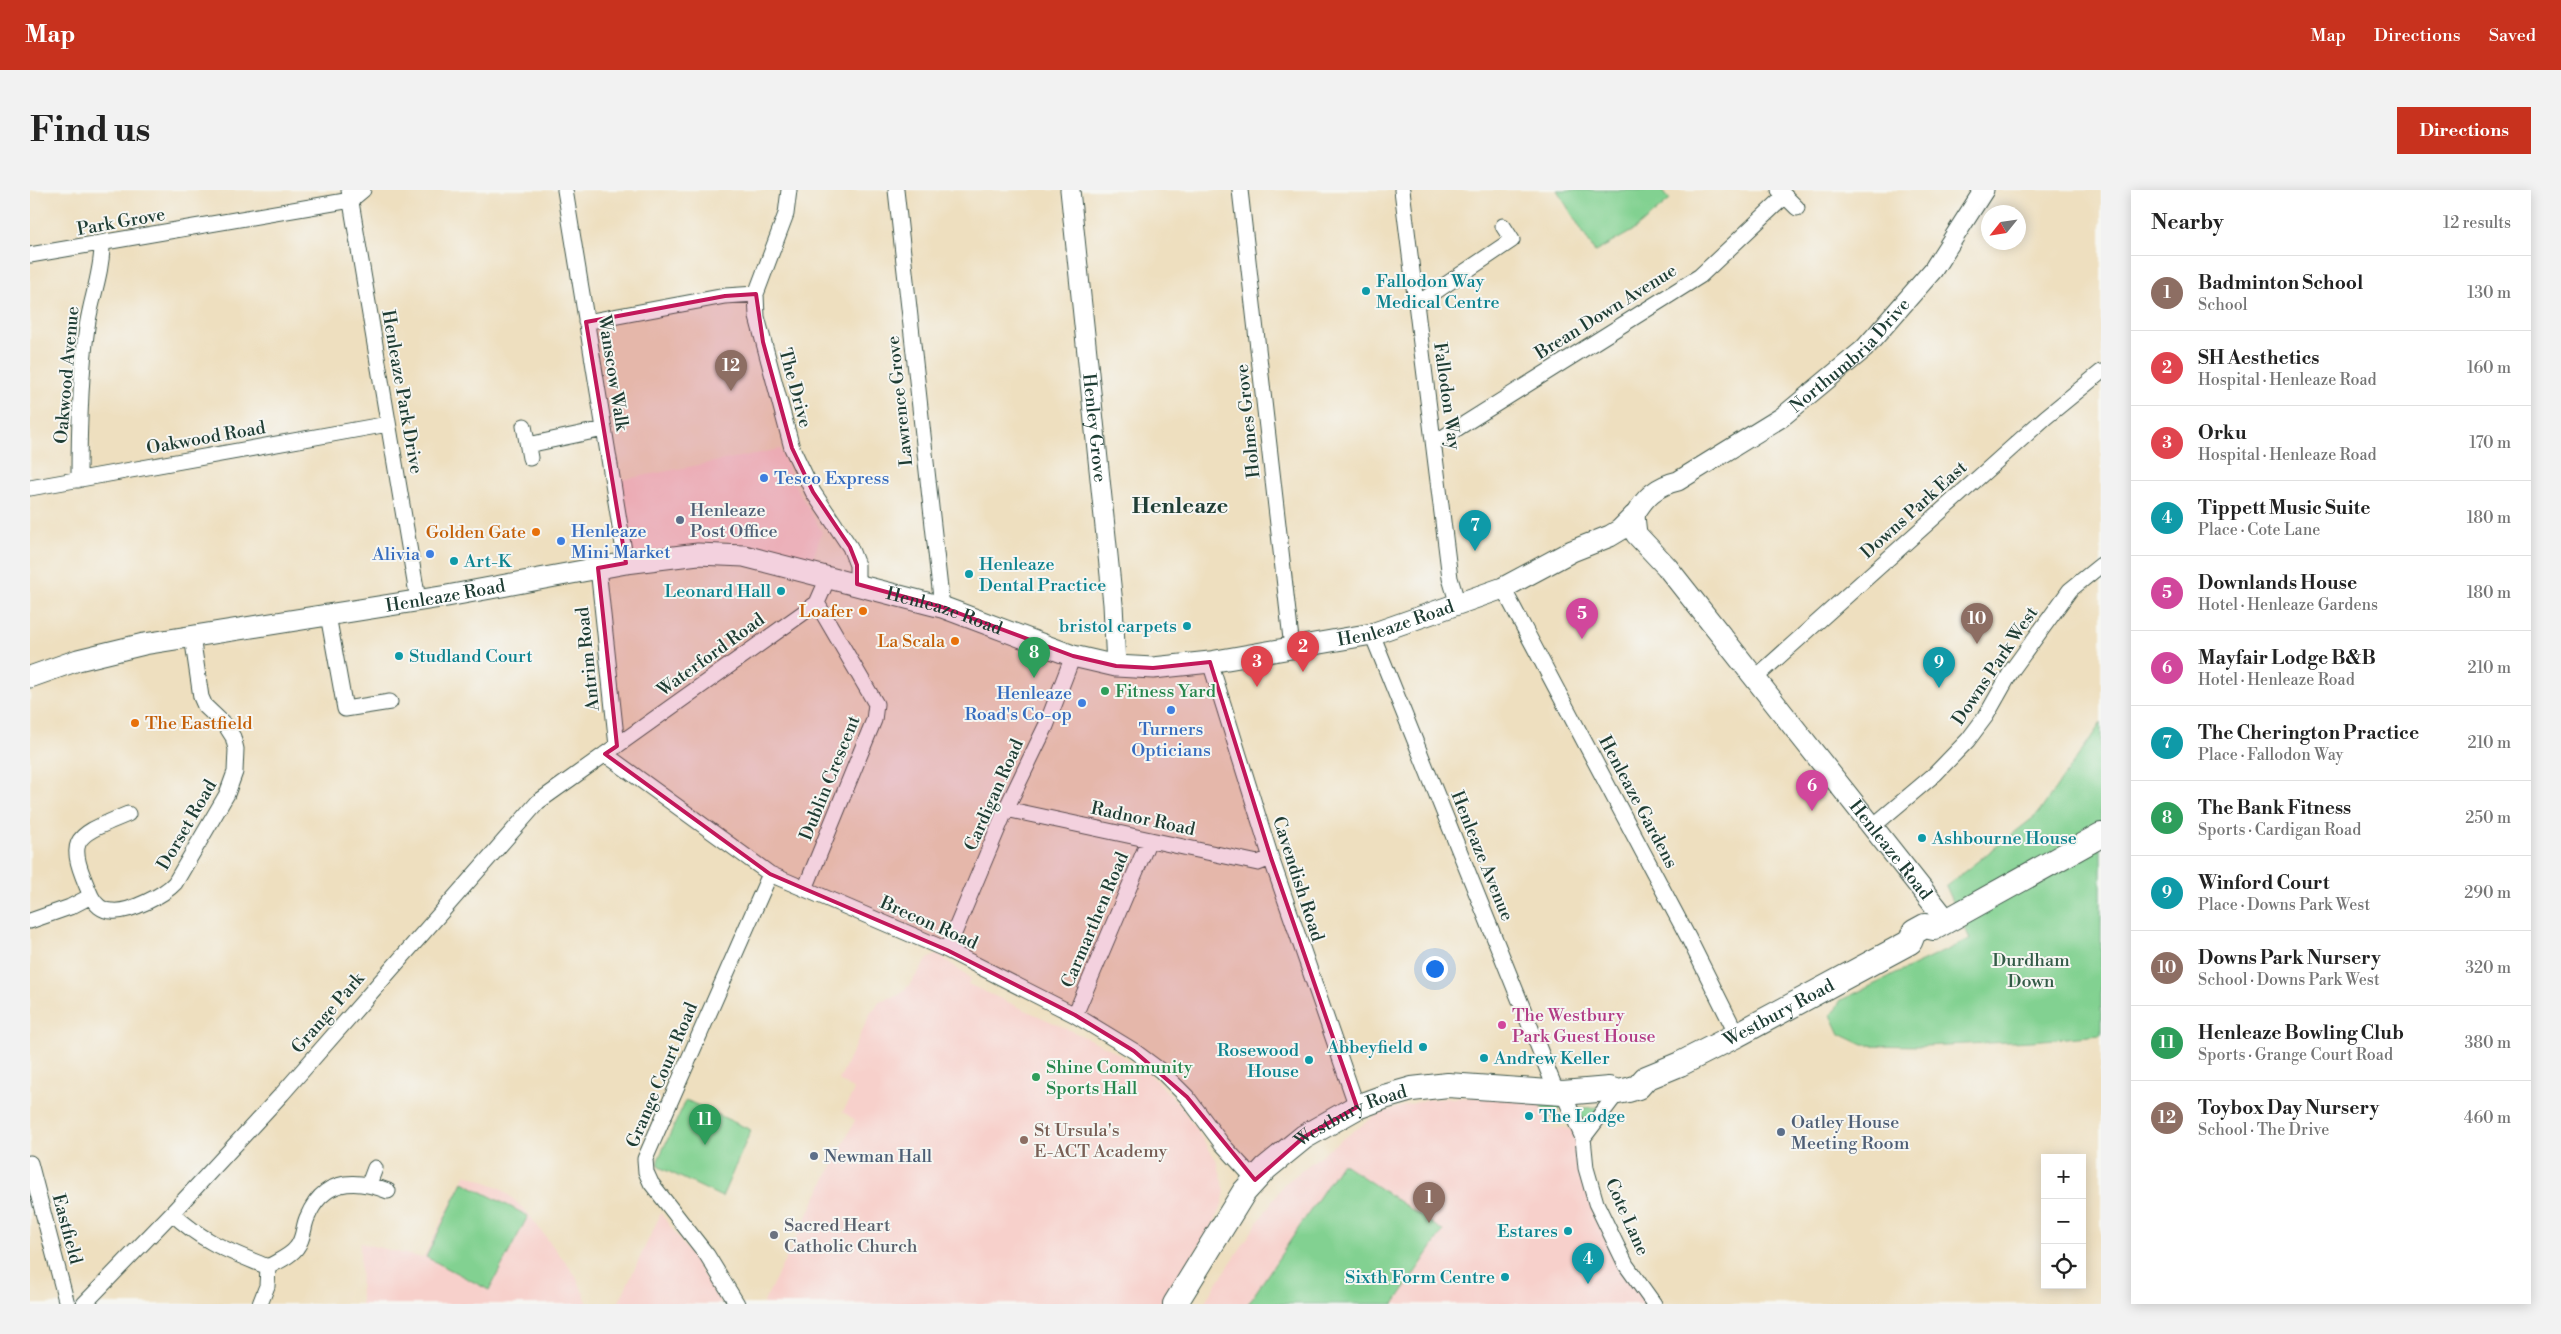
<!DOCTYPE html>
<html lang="en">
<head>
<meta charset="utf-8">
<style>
  :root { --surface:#fff; --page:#f2f2f2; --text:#222; --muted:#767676; --line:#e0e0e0; --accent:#c8321e }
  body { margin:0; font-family:"Libre Bodoni",serif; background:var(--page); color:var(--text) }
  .controls { position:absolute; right:15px; bottom:15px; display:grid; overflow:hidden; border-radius:0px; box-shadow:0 2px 12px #0003 }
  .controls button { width:45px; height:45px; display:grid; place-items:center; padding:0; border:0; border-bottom:1px solid var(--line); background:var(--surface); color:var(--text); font:25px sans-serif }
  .compass { position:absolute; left:1951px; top:15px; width:45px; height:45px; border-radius:50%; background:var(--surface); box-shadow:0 2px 12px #0003; rotate:240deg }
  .you { position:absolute; left:1404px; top:778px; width:18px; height:18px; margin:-12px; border:4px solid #fff; border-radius:50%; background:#1a73e8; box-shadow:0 0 0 8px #1a73e833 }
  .badge { display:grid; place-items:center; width:32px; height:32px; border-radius:50%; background:var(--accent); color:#fff; font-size:16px; font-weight:700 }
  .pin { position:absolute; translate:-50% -41px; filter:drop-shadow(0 1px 2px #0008) }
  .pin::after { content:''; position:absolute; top:26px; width:18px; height:15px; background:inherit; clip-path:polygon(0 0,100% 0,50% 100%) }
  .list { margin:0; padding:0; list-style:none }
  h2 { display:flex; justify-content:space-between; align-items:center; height:65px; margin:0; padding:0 20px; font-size:21px }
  h2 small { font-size:16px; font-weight:400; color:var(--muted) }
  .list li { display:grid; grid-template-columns:32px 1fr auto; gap:15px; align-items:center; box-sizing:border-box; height:75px; padding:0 20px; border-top:1px solid var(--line) }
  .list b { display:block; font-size:19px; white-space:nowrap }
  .list p { margin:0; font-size:16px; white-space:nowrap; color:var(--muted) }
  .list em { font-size:16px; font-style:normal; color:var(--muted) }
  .icon { flex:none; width:28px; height:28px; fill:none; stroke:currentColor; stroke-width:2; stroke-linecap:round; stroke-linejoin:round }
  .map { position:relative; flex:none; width:2071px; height:1114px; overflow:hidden; border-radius:0px }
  header { display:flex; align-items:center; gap:30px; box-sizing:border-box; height:70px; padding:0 25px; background:var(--accent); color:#fff }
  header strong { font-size:24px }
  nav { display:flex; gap:28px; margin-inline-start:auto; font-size:18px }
  .intro { display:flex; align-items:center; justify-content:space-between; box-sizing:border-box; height:120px; padding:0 30px }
  h1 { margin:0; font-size:35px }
  .button { padding:12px 22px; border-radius:0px; background:var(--accent); color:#fff; font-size:18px; font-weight:700 }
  main { display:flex; gap:30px; padding:0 30px }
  aside { flex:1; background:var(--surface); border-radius:0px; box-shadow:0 2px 12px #0003 }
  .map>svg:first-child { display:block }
  .built { fill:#f7d0cb }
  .green { fill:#82d191; stroke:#508762 }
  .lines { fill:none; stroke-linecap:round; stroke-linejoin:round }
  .minor-casing { stroke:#3e5549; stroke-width:17 }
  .tertiary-casing { stroke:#3e5549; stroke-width:21 }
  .secondary-casing { stroke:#3e5549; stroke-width:23 }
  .primary-casing { stroke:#3e5549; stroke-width:26 }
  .minor { stroke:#fff; stroke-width:15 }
  .tertiary { stroke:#fff; stroke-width:19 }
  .secondary { stroke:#fff; stroke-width:21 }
  .primary { stroke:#fff; stroke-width:24 }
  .marked { fill:#c2185b; fill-opacity:0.2; stroke:#c2185b; stroke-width:4; stroke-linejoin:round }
  .culture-dot { fill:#0f9aa8; stroke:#f6f6f2; stroke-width:2 }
  .shop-dot { fill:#3f7fe0; stroke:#f6f6f2; stroke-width:2 }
  .service-dot { fill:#5c6f8a; stroke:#f6f6f2; stroke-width:2 }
  .food-dot { fill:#e8710a; stroke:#f6f6f2; stroke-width:2 }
  .leisure-dot { fill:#2e9e5b; stroke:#f6f6f2; stroke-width:2 }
  .hotel-dot { fill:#d1479c; stroke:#f6f6f2; stroke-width:2 }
  .education-dot { fill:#8d6e63; stroke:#f6f6f2; stroke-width:2 }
  .worship-dot { fill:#6b7280; stroke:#f6f6f2; stroke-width:2 }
  .labels { text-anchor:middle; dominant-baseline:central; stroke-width:4; stroke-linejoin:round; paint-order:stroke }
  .street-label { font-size:18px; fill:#1f3d34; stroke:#f6f6f2 }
  .culture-label { font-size:18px; fill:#0d838f; stroke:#f6f6f2; text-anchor:start }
  .shop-label { font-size:18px; fill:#366cbe; stroke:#f6f6f2; text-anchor:start }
  .service-label { font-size:18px; fill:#4e5e75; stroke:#f6f6f2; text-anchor:start }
  .food-label { font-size:18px; fill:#c56008; stroke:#f6f6f2; text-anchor:end }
  .leisure-label { font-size:18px; fill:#27864d; stroke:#f6f6f2; text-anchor:start }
  .park-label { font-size:18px; fill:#335b47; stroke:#f6f6f2 }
  .hotel-label { font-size:18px; fill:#b23c85; stroke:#f6f6f2; text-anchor:start }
  .education-label { font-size:18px; fill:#785e54; stroke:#f6f6f2; text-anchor:start }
  .worship-label { font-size:18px; fill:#5b616d; stroke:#f6f6f2; text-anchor:start }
  .district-label { font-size:22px; font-weight:bold; fill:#1f3d34; stroke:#f6f6f2 }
</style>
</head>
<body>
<header>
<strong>Map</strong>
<nav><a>Map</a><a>Directions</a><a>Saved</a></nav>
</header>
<div class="intro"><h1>Find us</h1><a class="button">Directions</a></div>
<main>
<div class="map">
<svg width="2071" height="1114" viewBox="0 0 2071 1114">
  <rect width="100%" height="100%" fill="#f6f6f2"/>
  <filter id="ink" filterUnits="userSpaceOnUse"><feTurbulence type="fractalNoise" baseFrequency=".02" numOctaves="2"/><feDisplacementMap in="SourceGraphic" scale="10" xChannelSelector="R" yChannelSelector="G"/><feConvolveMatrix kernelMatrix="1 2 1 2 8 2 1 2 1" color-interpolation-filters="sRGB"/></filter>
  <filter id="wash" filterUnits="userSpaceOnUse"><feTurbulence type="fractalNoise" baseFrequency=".0096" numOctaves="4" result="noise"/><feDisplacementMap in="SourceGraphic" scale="20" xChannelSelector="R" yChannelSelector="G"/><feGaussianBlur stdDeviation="1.12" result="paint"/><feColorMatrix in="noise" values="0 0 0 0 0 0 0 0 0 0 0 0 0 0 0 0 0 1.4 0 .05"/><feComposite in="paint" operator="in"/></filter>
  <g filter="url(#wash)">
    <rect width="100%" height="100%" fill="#eedfbf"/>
    <path class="built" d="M750,259L766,297L792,342L782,370L695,351L602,364L591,290Z
      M908,764L941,789L938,794L1077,857L1118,882L1151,916L1187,971L1195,1001L1192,1015L1183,1034L1131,1114H733L825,930L813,922L824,900L809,890L840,824L850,811L869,805L880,794L898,769Z
      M1464,906L1504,912L1509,915L1523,940L1533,937L1546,941L1549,967L1617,1114H1173L1253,995L1304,955L1349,923L1398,909Z
      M436,984L471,998L495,1020L546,1086L558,1114H331L330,1053L393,1068Z
      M631,1023L664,1070L692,1114H588Z"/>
    <path class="green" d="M1527,0H1632L1640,10L1604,40L1565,62Z
      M2071,533V845L2001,851L1894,856L1833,855L1810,844L1801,825L1811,810L1940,749L1916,696L2008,624Z
      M656,910L721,940L692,1007L629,977L628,970Z
      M1510,914L1531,917L1519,929Z
      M1569,917L1560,930L1556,931L1551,928L1548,918Z
      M1312,973L1413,1041L1364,1114H1218Z
      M433,992L498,1026L459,1100L396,1067Z"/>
  </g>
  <g filter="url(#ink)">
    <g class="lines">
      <g class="minor-casing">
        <path id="minor" d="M319,0L388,410
          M535,0L596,373
          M759,0L756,24L726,104L727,127L762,258L783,302L820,357L827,375V394
          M866,0L912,417
          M1210,0L1262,458
          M1372,0L1420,388L1428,415
          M1749,0L1767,18
          M0,65L321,10L333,0
          M1387,114L1482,50L1473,36
          M556,132L695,106L726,104
          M494,236L500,268
          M1404,253L1670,86L1755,6
          M498,255L574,239
          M49,290C49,239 50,187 57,137C61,109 72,83 72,55
          M0,298L358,234
          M568,378L587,556
          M1473,398L1659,749L1707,845
          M298,425L315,519L360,512
          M1342,444L1527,903
          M1180,472L1241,668L1327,917
          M1724,489L2016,227L2071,182
          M575,564L740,684L917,760L1045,825L1104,861L1131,881L1157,907L1192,954L1225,990
          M976,619L1228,673L1241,668
          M1842,637L1905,584L1938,550L1956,526L1982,480L2040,400L2071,375
          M775,699L844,530L846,514L787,413
          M61,706C35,647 43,647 98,624
          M0,731L40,717L61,706C65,714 72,721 82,721C99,723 134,705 145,693L197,604L205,582L206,559L203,547L196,536L175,516L171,507L162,446
          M917,760L976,619L1016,536L1043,466
          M1045,825L1119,650
          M1533,903L1553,948L1556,978L1566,1013L1596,1075L1624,1114
          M1553,948L1588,902
          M0,973L37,1114
          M339,994L345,978
          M142,1023C174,1053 199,1061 238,1077
          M54,1114L142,1023L252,904L508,612L787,413L798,388
          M230,1114L237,1096L238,1077C248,1071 261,1066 267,1057C274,1048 273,1037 277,1028C293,989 324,988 358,1001
          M707,1114L677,1065L621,993L616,982L615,969L740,684"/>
      </g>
      <g class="tertiary-casing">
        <g id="tertiary">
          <path id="s1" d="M1040,0L1083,414L1086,476"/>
          <path id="s2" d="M1604,326C1615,307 1626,296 1648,291L1752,227L1834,159L1903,80L1954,0"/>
        </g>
      </g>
      <g class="secondary-casing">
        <g id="secondary">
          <path id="s3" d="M1604,326L1606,344L1637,377L1917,731"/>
          <path id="s4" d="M0,487L48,470L114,454L417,406L596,373L668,364L714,366L912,417L1043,466L1086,476L1123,478L1180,472L1342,444L1473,398L1542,361L1580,346L1590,340L1604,326"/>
        </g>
      </g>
      <g class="primary-casing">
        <g id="primary">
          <path id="s5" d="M1145,1114L1214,1002L1236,978L1274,947L1327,917L1354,907L1382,899L1418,895L1533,903L1579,899L1588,902L1598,900L1608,897L1616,888L1650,874L1707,845L1880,752L1884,742L1895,736L1904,738L2071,645"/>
        </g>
      </g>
      <use href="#minor" class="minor"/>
      <use href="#tertiary" class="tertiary"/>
      <use href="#secondary" class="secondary"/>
      <use href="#primary" class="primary"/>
    </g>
  </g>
  <path class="marked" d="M726,104L733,152L762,258L783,302L820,357L827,375V394L912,417L1043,466L1086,476L1123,478L1180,472L1241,668L1327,917L1274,947L1225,990L1157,907L1104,861L1045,825L917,760L740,684L575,564L587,556L568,378L596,373L556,132L695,106Z"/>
  <g class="culture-dot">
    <circle cx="1336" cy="101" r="5"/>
    <circle cx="424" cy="371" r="5"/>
    <circle cx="939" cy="384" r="5"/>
    <circle cx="751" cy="401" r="5"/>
    <circle cx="1157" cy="436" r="5"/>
    <circle cx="369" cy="466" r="5"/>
    <circle cx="1892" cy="648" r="5"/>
    <circle cx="1393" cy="857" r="5"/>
    <circle cx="1454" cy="868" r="5"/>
    <circle cx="1279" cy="870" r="5"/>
    <circle cx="1499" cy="926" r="5"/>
    <circle cx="1538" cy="1041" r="5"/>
    <circle cx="1475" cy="1087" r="5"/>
  </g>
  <g class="shop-dot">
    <circle cx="734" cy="288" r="5"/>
    <circle cx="531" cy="351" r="5"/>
    <circle cx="400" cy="364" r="5"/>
    <circle cx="1052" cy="513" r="5"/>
    <circle cx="1141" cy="520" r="5"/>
  </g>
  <g class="service-dot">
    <circle cx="650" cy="330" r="5"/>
    <circle cx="1751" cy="942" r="5"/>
    <circle cx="784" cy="966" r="5"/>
  </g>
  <g class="food-dot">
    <circle cx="506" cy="342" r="5"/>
    <circle cx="833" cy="421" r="5"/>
    <circle cx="925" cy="451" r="5"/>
    <circle cx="105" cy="533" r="5"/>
  </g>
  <g class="leisure-dot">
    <circle cx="1075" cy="501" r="5"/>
    <circle cx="1006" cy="887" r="5"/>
  </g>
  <circle class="hotel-dot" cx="1472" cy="835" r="5"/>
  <circle class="education-dot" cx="994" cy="950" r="5"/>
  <circle class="worship-dot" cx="744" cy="1045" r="5"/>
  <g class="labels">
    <g class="street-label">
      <text transform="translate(91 32) rotate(-10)">Park Grove</text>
      <text transform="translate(1576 122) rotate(-32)">Brean Down Avenue</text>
      <text stroke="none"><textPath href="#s2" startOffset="272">Northumbria Drive</textPath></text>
      <text transform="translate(583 183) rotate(81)">Wanscow Walk</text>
      <text transform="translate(37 185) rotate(-85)">Oakwood Avenue</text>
      <text transform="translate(765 198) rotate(75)">The Drive</text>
      <text transform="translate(372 202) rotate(80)">Henleaze Park Drive</text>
      <text transform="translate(1417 206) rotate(82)">Fallodon Way</text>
      <text transform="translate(870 211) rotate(-96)">Lawrence Grove</text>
      <text transform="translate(1218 231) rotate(-96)">Holmes Grove</text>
      <text stroke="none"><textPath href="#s1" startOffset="239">Henley Grove</textPath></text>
      <text transform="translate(176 248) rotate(-10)">Oakwood Road</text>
      <text transform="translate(1884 320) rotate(-42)">Downs Park East</text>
      <text stroke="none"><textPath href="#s4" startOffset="424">Henleaze Road</textPath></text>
      <text stroke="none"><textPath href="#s4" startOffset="934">Henleaze Road</textPath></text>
      <text stroke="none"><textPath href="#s4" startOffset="1399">Henleaze Road</textPath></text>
      <text transform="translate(681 465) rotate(-36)">Waterford Road</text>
      <text transform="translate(558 469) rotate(-96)">Antrim Road</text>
      <text transform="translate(1965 476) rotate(-56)">Downs Park West</text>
      <text transform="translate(800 588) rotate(-68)">Dublin Crescent</text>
      <text transform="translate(964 605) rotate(-66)">Cardigan Road</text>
      <text transform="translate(1608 612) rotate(62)">Henleaze Gardens</text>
      <text transform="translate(1113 629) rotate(12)">Radnor Road</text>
      <text transform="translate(157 635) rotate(-60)">Dorset Road</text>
      <text stroke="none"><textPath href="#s3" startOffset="424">Henleaze Road</textPath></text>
      <text transform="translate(1452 666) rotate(68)">Henleaze Avenue</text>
      <text transform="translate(1268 689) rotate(72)">Cavendish Road</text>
      <text transform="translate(1065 730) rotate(-67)">Carmarthen Road</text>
      <text transform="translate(899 733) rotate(24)">Brecon Road</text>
      <text stroke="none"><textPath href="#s5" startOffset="720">Westbury Road</textPath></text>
      <text transform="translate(298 823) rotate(-49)">Grange Park</text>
      <text transform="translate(632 885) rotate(-67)">Grange Court Road</text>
      <text stroke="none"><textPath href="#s5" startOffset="265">Westbury Road</textPath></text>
      <text transform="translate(1597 1027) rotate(66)">Cote Lane</text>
      <text transform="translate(37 1039) rotate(75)">Eastfield</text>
    </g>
    <g class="culture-label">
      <text x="1346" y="91">Fallodon Way<tspan x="1346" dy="21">Medical Centre</tspan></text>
      <text x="434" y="371">Art-K</text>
      <text x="949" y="374">Henleaze<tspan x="949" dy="21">Dental Practice</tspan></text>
      <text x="741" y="401" text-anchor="end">Leonard Hall</text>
      <text x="1147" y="436" text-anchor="end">bristol carpets</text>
      <text x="379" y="466">Studland Court</text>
      <text x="1902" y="648">Ashbourne House</text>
      <text x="1383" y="857" text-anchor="end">Abbeyfield</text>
      <text x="1269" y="860" text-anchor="end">Rosewood<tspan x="1269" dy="21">House</tspan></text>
      <text x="1464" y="868">Andrew Keller</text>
      <text x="1509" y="926">The Lodge</text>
      <text x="1528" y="1041" text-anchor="end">Estares</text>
      <text x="1465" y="1087" text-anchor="end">Sixth Form Centre</text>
    </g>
    <g class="shop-label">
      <text x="744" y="288">Tesco Express</text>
      <text x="541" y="341">Henleaze<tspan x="541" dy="21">Mini Market</tspan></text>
      <text x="390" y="364" text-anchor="end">Alivia</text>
      <text x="1042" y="503" text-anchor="end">Henleaze<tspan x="1042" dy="21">Road's Co-op</tspan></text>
      <text x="1141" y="539" text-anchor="middle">Turners<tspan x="1141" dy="21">Opticians</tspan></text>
    </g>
    <g class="service-label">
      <text x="660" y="320">Henleaze<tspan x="660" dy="21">Post Office</tspan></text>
      <text x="1761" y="932">Oatley House<tspan x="1761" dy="21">Meeting Room</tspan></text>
      <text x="794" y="966">Newman Hall</text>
    </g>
    <g class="food-label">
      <text x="496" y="342">Golden Gate</text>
      <text x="823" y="421">Loafer</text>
      <text x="915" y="451">La Scala</text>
      <text x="115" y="533" text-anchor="start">The Eastfield</text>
    </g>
    <g class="leisure-label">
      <text x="1085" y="501">Fitness Yard</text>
      <text x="1016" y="877">Shine Community<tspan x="1016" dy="21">Sports Hall</tspan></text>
    </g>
    <g class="park-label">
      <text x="2001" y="770">Durdham<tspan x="2001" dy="21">Down</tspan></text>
    </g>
    <g class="hotel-label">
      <text x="1482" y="825">The Westbury<tspan x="1482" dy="21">Park Guest House</tspan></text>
    </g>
    <g class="education-label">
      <text x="1004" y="940">St Ursula's<tspan x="1004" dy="21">E-ACT Academy</tspan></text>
    </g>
    <g class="worship-label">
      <text x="754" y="1035">Sacred Heart<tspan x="754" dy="21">Catholic Church</tspan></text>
    </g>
    <g class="district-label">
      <text x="1150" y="316">Henleaze</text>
    </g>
  </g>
</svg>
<div class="controls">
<button>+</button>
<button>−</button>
<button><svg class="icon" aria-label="locate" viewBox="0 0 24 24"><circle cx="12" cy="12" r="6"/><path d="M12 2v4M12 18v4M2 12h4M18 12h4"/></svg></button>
</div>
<svg class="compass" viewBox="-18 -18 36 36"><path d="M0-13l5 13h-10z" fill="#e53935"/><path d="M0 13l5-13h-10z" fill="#767676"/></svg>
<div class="you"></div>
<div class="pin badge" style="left:1399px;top:1033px;background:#8d6e63">1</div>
<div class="pin badge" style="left:1273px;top:482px;background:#e0444e">2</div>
<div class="pin badge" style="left:1227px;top:497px;background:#e0444e">3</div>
<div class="pin badge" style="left:1558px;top:1094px;background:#0f9aa8">4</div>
<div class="pin badge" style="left:1552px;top:449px;background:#d1479c">5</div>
<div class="pin badge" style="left:1782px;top:621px;background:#d1479c">6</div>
<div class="pin badge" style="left:1445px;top:361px;background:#0f9aa8">7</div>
<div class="pin badge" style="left:1004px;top:488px;background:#2e9e5b">8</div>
<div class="pin badge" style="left:1909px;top:498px;background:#0f9aa8">9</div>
<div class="pin badge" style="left:1947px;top:454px;background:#8d6e63">10</div>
<div class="pin badge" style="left:675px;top:955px;background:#2e9e5b">11</div>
<div class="pin badge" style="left:701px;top:201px;background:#8d6e63">12</div>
</div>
<aside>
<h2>Nearby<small>12 results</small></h2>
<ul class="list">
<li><span class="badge" style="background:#8d6e63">1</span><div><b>Badminton School</b><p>School</p></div><em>130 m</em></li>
<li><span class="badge" style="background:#e0444e">2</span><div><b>SH Aesthetics</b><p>Hospital · Henleaze Road</p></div><em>160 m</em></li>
<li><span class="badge" style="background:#e0444e">3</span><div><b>Orku</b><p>Hospital · Henleaze Road</p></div><em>170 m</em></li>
<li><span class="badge" style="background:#0f9aa8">4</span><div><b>Tippett Music Suite</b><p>Place · Cote Lane</p></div><em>180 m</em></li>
<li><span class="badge" style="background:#d1479c">5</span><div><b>Downlands House</b><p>Hotel · Henleaze Gardens</p></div><em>180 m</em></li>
<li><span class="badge" style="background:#d1479c">6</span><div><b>Mayfair Lodge B&amp;B</b><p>Hotel · Henleaze Road</p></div><em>210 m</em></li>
<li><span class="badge" style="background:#0f9aa8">7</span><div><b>The Cherington Practice</b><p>Place · Fallodon Way</p></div><em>210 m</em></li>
<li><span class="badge" style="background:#2e9e5b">8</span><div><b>The Bank Fitness</b><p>Sports · Cardigan Road</p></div><em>250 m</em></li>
<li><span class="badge" style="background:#0f9aa8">9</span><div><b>Winford Court</b><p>Place · Downs Park West</p></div><em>290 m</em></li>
<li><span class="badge" style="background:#8d6e63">10</span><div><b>Downs Park Nursery</b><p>School · Downs Park West</p></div><em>320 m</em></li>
<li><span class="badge" style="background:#2e9e5b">11</span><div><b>Henleaze Bowling Club</b><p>Sports · Grange Court Road</p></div><em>380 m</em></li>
<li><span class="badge" style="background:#8d6e63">12</span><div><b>Toybox Day Nursery</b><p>School · The Drive</p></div><em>460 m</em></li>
</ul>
</aside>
</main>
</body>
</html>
